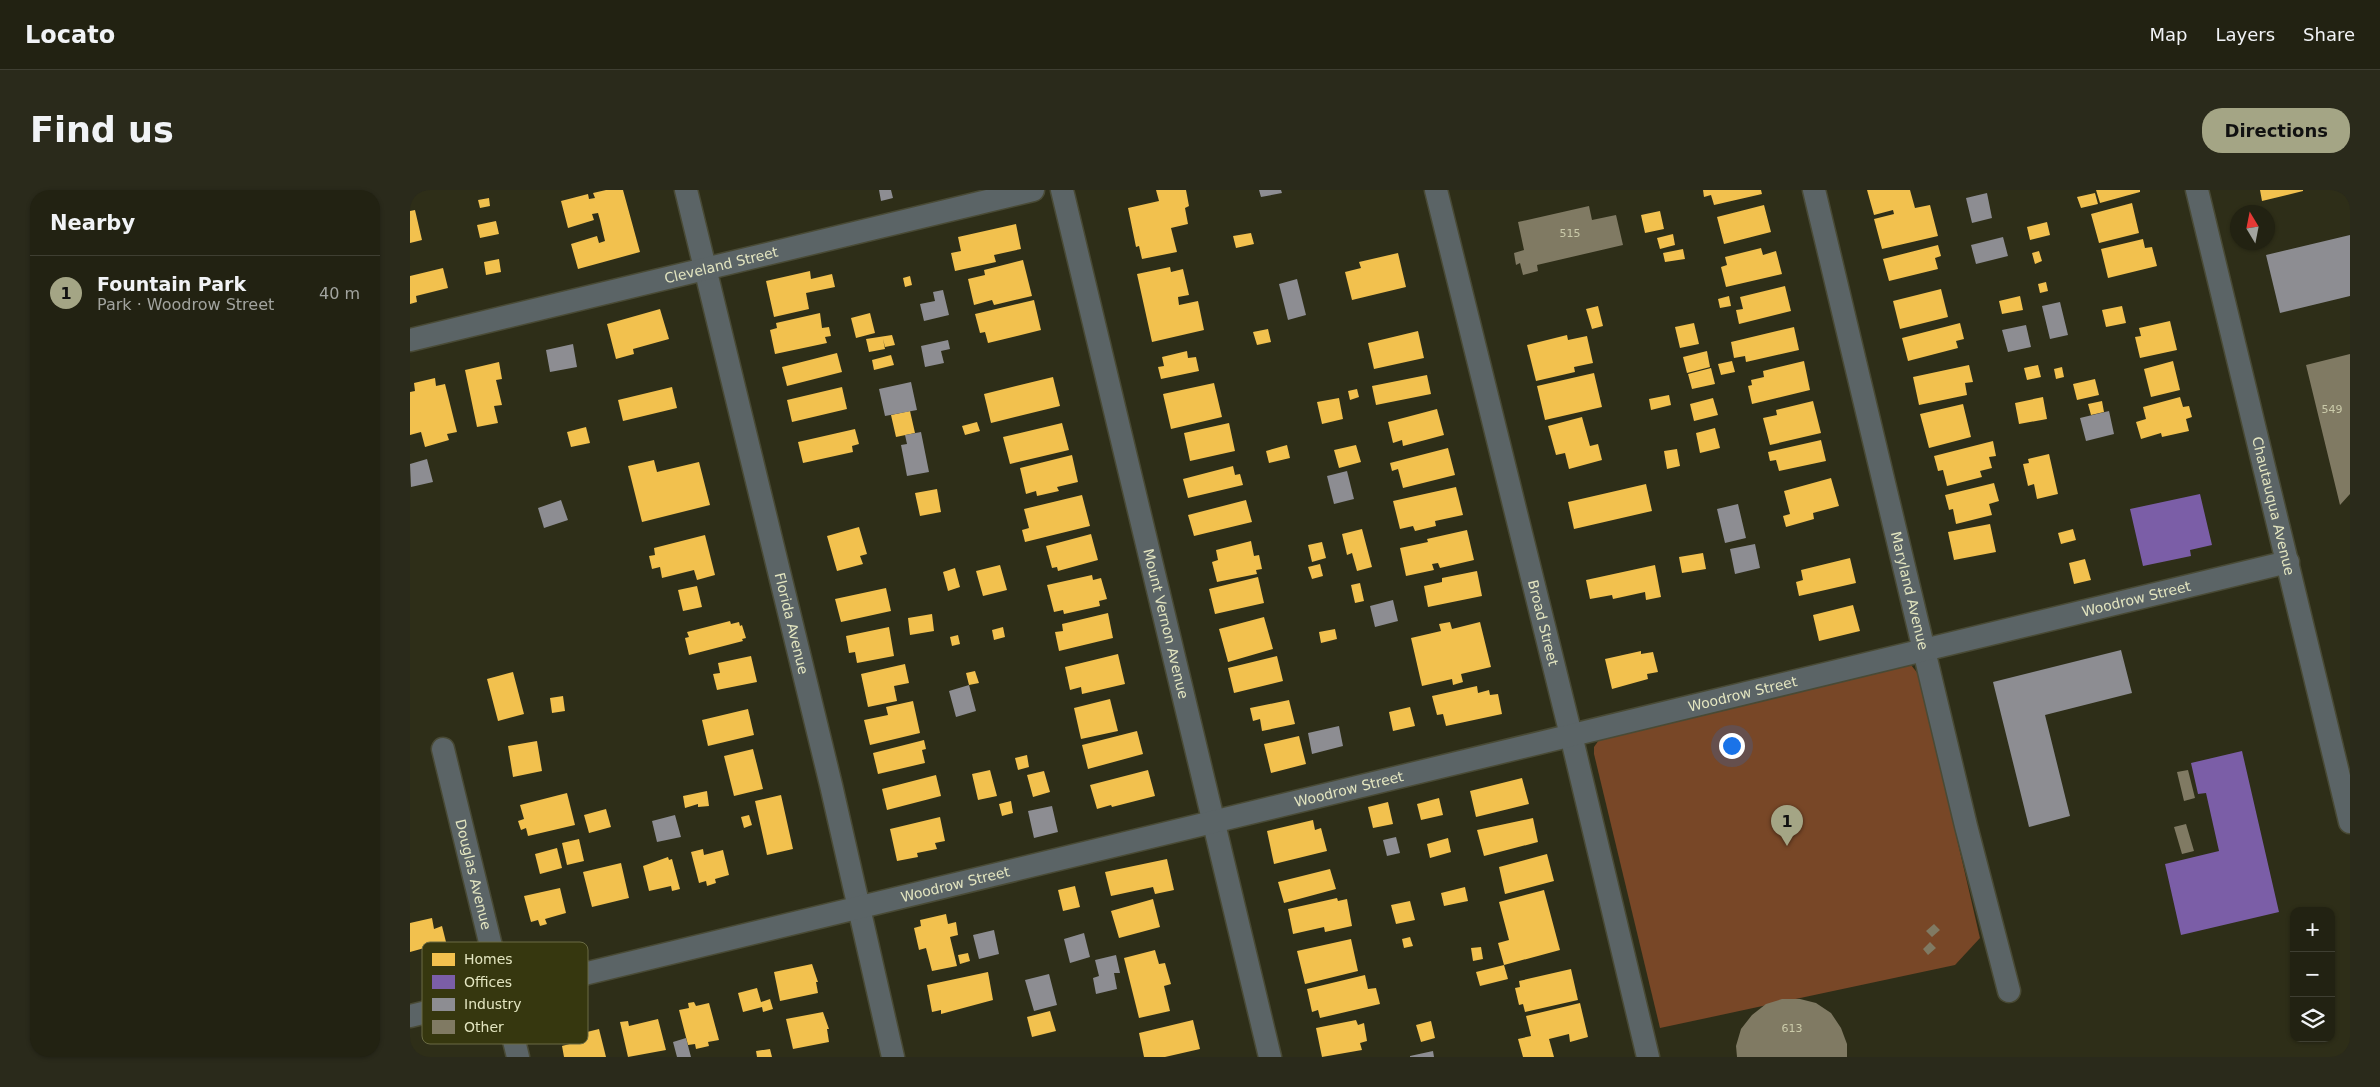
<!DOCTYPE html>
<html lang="en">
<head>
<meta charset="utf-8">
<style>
  :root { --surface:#222212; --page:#2a2a1b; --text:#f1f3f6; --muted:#a2a49f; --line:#3f3f32; --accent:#a4a585 }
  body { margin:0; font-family:"DejaVu Sans",sans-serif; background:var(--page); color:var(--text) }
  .controls { position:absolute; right:15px; bottom:15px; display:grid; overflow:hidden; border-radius:10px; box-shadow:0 1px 4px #0004 }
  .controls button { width:45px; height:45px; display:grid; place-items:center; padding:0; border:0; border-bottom:1px solid var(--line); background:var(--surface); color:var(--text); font:25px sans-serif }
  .compass { position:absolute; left:1820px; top:15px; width:45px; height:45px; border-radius:50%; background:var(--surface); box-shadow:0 1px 4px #0004; rotate:350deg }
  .you { position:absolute; left:1321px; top:555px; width:18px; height:18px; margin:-12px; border:4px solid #fff; border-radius:50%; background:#1a73e8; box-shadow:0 0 0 8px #1a73e833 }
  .badge { display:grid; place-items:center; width:32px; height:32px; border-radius:50%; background:var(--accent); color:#111; font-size:16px; font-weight:700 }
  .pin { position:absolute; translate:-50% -41px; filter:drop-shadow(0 1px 2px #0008) }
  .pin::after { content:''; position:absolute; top:26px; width:18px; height:15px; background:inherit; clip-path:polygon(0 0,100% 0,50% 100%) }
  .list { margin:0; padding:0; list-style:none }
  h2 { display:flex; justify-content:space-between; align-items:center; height:65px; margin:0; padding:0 20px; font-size:21px }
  h2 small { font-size:16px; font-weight:400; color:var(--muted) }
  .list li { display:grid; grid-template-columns:32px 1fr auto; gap:15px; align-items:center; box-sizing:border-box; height:75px; padding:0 20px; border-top:1px solid var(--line) }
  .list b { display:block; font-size:19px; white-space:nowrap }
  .list p { margin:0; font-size:16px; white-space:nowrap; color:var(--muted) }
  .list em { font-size:16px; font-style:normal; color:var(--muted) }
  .icon { flex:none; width:28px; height:28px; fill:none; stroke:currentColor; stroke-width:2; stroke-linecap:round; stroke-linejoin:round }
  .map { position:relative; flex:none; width:1940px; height:867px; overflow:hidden; border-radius:20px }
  header { display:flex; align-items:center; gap:30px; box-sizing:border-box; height:70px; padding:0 25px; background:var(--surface); border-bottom:1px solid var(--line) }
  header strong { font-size:24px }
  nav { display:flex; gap:28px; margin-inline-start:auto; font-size:18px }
  .intro { display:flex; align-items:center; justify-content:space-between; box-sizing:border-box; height:120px; padding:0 30px }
  h1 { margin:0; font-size:35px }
  .button { padding:12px 22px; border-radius:20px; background:var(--accent); color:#111; font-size:18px; font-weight:700 }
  main { display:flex; gap:30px; padding:0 30px }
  aside { flex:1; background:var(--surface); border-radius:20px; box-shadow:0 1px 4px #0004 }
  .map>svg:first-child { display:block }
  .green { fill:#784727 }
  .homes { fill:#f2c14e }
  .offices { fill:#7b5ea7 }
  .industry { fill:#8d8d92 }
  .building { fill:#807a63 }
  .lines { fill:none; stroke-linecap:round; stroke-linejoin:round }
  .minor-casing { stroke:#494a35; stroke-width:25 }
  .minor { stroke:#5b6466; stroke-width:22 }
  .labels { text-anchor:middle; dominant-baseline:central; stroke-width:5; stroke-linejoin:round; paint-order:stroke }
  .number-label { font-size:11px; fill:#cacaa9 }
  .street-label { font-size:14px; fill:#e3e5c0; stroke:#36370f }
  .key { fill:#36370f; stroke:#6a6b44; stroke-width:1 }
  .key-label { font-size:14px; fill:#e3e5c0 }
</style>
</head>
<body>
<header>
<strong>Locato</strong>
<nav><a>Map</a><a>Layers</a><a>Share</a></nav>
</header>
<div class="intro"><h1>Find us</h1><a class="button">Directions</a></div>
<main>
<aside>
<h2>Nearby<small></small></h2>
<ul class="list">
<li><span class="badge">1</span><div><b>Fountain Park</b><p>Park · Woodrow Street</p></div><em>40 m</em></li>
</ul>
</aside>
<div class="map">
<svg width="1940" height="867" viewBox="0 0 1940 867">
  <rect width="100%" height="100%" fill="#2e2e18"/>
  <path class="green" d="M1495,473L1501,475L1509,485L1570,748L1545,775L1250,838L1184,564V557L1191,547Z"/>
  <path class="homes" d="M196,0H213L230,62L168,79L161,54L187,46L189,53L195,51L190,30L188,23L182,24L184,30L158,38L151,11L178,4L179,9L185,8L183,3Z
    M746,0H776L779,16L775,18L778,34L761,38L767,62L732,69L729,56L726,57L718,18L749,11Z
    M1293,0H1351L1352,4L1304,15L1301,5L1294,7Z
    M1457,0H1500L1505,18L1520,15L1528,46L1472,59L1464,29L1484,24L1483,20L1464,25Z
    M1686,0H1730V2L1690,13Z
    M1850,0H1893V1L1852,11Z
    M1685,3L1688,14L1671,18L1667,7Z
    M79,8L80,16L70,18L68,10Z
    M1722,13L1729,43L1689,53L1681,24Z
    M1354,15L1361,42L1314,54L1307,27Z
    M5,20L12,50L0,53V21Z
    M1250,21L1254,39L1235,43L1231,25Z
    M86,31L89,44L70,48L67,35Z
    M1637,32L1640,45L1620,50L1617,37Z
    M606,34L611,59L584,65L586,72L545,81L541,63L551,61L548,47Z
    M841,43L844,54L826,58L823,46Z
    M1263,44L1265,55L1250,59L1247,48Z
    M1733,49L1735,58L1742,57L1747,76L1698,88L1691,59Z
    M1528,55L1531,66L1525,68L1528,79L1479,91L1473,69Z
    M1351,58L1353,65L1366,61L1372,84L1316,97L1311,77L1317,75L1315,67Z
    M1273,59L1275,69L1255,72L1253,63Z
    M1629,61L1632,71L1625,74L1622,63Z
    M988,63L996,97L942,110L935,82L951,78L949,72Z
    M89,69L91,82L76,85L74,72Z
    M613,70L622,106L584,115L582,110L564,115L558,89L575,85L574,80Z
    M760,77L761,82L773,79L779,105L768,107L769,115L788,111L794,140L742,152L727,84Z
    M33,78L38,98L6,106L7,112L0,114V86Z
    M400,81L401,89L422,84L425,97L396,103L399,119L364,127L356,91Z
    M500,86L502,95L495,97L493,88Z
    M1636,92L1638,101L1630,103L1628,94Z
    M1375,96L1381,121L1329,134L1326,120L1333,119L1330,107Z
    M1531,99L1538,127L1490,139L1483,111Z
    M1319,106L1321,116L1310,118L1308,109Z
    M1610,106L1613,120L1592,124L1589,111Z
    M624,110L631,140L578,153L575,142L570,143L565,124Z
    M1188,116L1193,136L1182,139L1176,119Z
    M1712,116L1716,133L1696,137L1692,120Z
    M250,119L259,149L223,159L224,164L206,169L197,134Z
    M410,123L412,138L419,137L421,146L415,147L417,153L365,164L360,140L367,138L366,133Z
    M460,123L465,143L446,148L441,128Z
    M1760,131L1767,160L1730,168L1725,147L1731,146L1729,138Z
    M1284,133L1289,154L1270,158L1265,137Z
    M1550,133L1554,149L1546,151L1548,158L1498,171L1492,148Z
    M1384,137L1389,160L1336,172L1335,166L1324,168L1321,152Z
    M858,139L861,152L847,155L843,142Z
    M1008,141L1014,168L964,179L958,153Z
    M482,145L485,155L475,157L473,149L475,159L459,162L456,149Z
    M1157,145L1158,150L1177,146L1183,173L1164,177L1165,182L1126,191L1117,155Z
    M777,161L778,168L786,167L789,181L751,189L748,177L754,176L752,167Z
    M1297,161L1300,177L1277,183L1273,167Z
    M427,163L432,182L377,196L372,177Z
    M481,165L484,175L464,180L462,170Z
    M1322,171L1325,182L1311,185L1308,174Z
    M1394,171L1400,200L1342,214L1338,196L1342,195L1341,190L1354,187L1353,181Z
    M1763,171L1770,200L1741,207L1734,179Z
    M89,172L92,189L86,190L92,215L84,216L88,233L67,237L55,180Z
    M1559,175L1563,192L1555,193L1557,205L1509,215L1503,187Z
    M1628,175L1631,187L1617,190L1614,178Z
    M1652,177L1654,187L1646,189L1644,179Z
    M1301,178L1305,194L1282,199L1278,184Z
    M1184,183L1192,217L1135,230L1127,196Z
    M1017,185L1021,204L966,215L962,196Z
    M643,187L650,216L581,233L574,204Z
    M25,188L26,196L35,194L47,242L37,244L39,250L15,257L11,242L0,245V202L5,201L4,193Z
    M1685,189L1689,205L1667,210L1663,194Z
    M804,193L812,227L761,239L753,204Z
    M262,197L267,218L213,231L208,210Z
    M432,197L437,219L382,232L377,210Z
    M947,199L949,207L940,210L938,201Z
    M1259,205L1261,215L1241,220L1239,209Z
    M1633,207L1637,229L1609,234L1605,213Z
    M1770,207L1773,217L1779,216L1782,227L1776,229L1779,241L1752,247L1751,243L1731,249L1726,232L1736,229L1733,217Z
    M929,208L933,229L912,234L907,212Z
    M1303,208L1308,225L1284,231L1280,214Z
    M1403,211L1411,243L1360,255L1353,228L1367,225L1366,220Z
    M1692,211L1694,222L1681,225L1678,214Z
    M1553,214L1561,247L1519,258L1510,224Z
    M1027,219L1034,245L993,256L992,250L983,253L978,232Z
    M500,221L505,243L486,247L481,225Z
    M1172,227L1180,256L1188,254L1192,270L1159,279L1155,263L1146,265L1138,236Z
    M567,232L570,241L555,245L552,236Z
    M652,233L659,260L600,274L593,247Z
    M819,233L825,261L780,271L774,243Z
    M176,237L180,253L161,257L157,242Z
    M1305,238L1310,258L1290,263L1286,243Z
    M445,239L449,254L442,256L443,262L393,273L388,252Z
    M1411,250L1416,271L1369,281L1366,270L1360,271L1358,262Z
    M1583,251L1586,266L1579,267L1582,278L1570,281L1572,287L1537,296L1533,280L1528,281L1524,266Z
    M877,255L880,268L859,273L856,261Z
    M946,255L951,272L929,278L924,260Z
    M1038,258L1045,285L993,298L988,279L982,281L980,273Z
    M1267,259L1270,276L1257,279L1254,261Z
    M1639,264L1648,304L1627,309L1624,294L1618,296L1613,274L1619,273L1618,269Z
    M662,265L668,292L647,297L649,301L627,306L626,301L616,304L610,278Z
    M244,270L247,282L289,272L300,315L232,332L218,276Z
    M823,276L825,285L830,284L833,295L778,308L773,289Z
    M1421,288L1429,316L1403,323L1404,329L1376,337L1373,326L1380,324L1374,301Z
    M1584,293L1589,311L1579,314L1582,325L1546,334L1543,319L1539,320L1535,305Z
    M1236,294L1242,321L1164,339L1158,312Z
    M1046,297L1053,325L1025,331L1026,336L1005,341L1003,336L990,339L983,311Z
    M527,299L531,322L510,326L505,303Z
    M672,305L680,336L615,352L612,340L619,338L614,319Z
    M836,310L842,332L784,346L778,325Z
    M1580,334L1586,362L1544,370L1538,342Z
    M449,337L457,364L450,366L453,374L427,381L417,346Z
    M952,339L962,377L947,381L942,363L937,365L932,344Z
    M1663,339L1666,350L1651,354L1648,343Z
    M1057,340L1064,370L1030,378L1028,373L1022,374L1024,380L996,386L990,358L1018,352L1017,349Z
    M681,344L688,370L648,381L647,377L642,378L636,356Z
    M295,345L305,385L287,390L284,380L252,388L250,377L242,379L239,366L245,365L244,358Z
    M841,351L844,366L849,365L852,379L846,380L847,384L807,392L802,372L808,370L806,360Z
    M912,352L916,368L902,372L898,355Z
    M1293,363L1296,379L1272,383L1269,367Z
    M1440,368L1446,393L1389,406L1386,392L1393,390L1391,380Z
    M1675,369L1681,390L1664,394L1659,373Z
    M910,374L913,386L902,389L898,377Z
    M590,375L597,400L573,406L566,381Z
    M1245,375L1251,407L1236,410L1235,402L1203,409L1202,405L1180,409L1176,390Z
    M545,378L550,397L538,401L533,382Z
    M1067,381L1072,406L1018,417L1014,396L1032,392V388Z
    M682,385L683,390L691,388L697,409L689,411L690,416L654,424L653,420L644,422L637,395Z
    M848,387L854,413L805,424L799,399Z
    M950,393L954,411L945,413L941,395Z
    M287,396L292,417L273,421L268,400Z
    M476,398L481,421L431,432L425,409Z
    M1443,415L1450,441L1409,451L1403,425Z
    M698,423L703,448L649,461L645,442L653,441L652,434Z
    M522,424L524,441L500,445L498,428Z
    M854,427L863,459L818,472L809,439Z
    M320,431L321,434L329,432L330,436L332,435L336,448L332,449L333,451L279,465L275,448L279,447L277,442Z
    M1040,432L1042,439L1070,432L1081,477L1051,484L1053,492L1043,495L1042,489L1012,496L1001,448L1031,441L1029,434Z
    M479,437L484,466L447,473L445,462L439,463L436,446Z
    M593,437L595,447L584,450L582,440Z
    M925,439L927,449L911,453L909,442Z
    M548,445L550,454L542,456L540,447Z
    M1231,461V464L1243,462L1248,482L1237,484L1238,489L1202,499L1195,469Z
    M708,464L715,494L672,504L671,497L660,500L655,477Z
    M341,466L347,492L307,500L303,484L310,483L308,473Z
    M867,466L873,491L824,503L818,478Z
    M495,474L499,493L484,496L487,511L458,517L451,484Z
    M565,481L569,493L559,495L556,483Z
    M103,482L114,524L88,531L77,489Z
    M1067,496L1068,503L1079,500L1080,505L1088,504L1092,524L1036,536L1033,524L1027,525L1022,506Z
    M153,506L155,521L142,523L140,508Z
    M700,509L708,541L671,549L664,518Z
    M879,510L885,534L852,541L850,529L843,531L840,518Z
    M503,511L510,543L460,555L454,530L478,525L476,517Z
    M1000,517L1005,536L983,541L979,522Z
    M338,519L344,545L298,556L292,530Z
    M727,541L733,564L678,579L672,555Z
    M889,546L896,574L861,583L854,554Z
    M514,550L516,559L512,560L515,573L468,584L463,563Z
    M127,551L132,581L103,587L98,556Z
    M343,559L353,599L324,606L314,566Z
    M617,565L619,577L608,580L605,568Z
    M580,580L587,606L568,610L562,584Z
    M738,580L745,606L702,617L701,615L687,619L680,595Z
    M634,581L640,602L623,607L617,585Z
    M526,585L531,606L477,620L472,599Z
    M1112,588L1119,614L1066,627L1060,601Z
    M297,601L299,616L288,617V614L275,618L273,606Z
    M157,603L165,635L118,646L116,638L111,640L108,631L114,629L110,615Z
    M371,605L383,659L357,665L345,611Z
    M1029,608L1033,625L1011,630L1007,614Z
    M601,611L603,623L592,626L589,614Z
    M978,612L983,634L963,638L958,617Z
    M196,619L201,637L179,643L174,625Z
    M339,625L342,635L334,638L331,627Z
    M530,627L535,651L525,653L527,659L507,663L508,667L487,671L480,639Z
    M1123,628L1128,652L1074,666L1067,640Z
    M903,630L905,640L911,638L917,661L864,674L857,641Z
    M1038,648L1041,662L1020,668L1017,654Z
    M169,649L174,671L157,675L152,653Z
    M147,658L152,678L130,684L125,664Z
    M293,659L294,665L313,660L319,685L305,689L306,693L297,696L296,691L289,693L281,662Z
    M1137,664L1144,691L1095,704L1089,677Z
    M258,667L259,670L262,669L270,699L262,701L261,696L239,701L233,676Z
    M757,669L764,700L745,704L743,697L701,706L695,682Z
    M211,673L219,708L182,717L173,682Z
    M920,679L926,699L874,713L868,692Z
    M665,696L670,717L653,721L648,700Z
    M1055,697L1058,711L1034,716L1031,703Z
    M150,698L156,723L135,729L137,734L130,736L128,730L121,732L114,706Z
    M1134,700L1150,760L1094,775L1088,753L1099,750L1089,712Z
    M927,708L928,711L937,709L942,736L915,742L914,737L883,744L878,719Z
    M743,709L750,737L709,748L701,721Z
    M1000,711L1005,730L986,734L981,715Z
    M536,724L538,734L546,732L548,745L540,747L547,776L522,781L516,758L509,760L504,738L511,736L510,730Z
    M22,728L24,739L32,736L36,752L0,762V733Z
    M1000,747L1003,756L994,758L992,749Z
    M941,749L948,781L895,794L887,761Z
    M1071,757L1073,769L1063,771L1061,758Z
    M745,760L749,774L755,773L761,794L754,796L760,821L729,828L714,768Z
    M558,763L560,771L550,774L548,765Z
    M402,774L408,792H406L408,803L370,811L364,782Z
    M1094,775L1098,789L1070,796L1066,782Z
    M1161,779L1168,810L1115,822L1113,814L1109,815L1105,798L1110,797L1109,791Z
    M578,782L583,810L531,824V820L522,822L517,795Z
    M955,785L958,799L966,798L970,814L910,828L908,820L902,822L897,799Z
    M347,798L351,812L360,809L363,819L353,822L352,817L333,822L328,803Z
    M284,812L286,816L299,813L309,850L298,852L299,856L286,859L285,854L278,855L269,820L279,818L278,813Z
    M1170,813L1178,847L1160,852L1159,844L1139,849L1144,867H1113L1108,849L1121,846L1116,826Z
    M640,821L646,841L622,847L617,827Z
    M413,822L419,839H417L419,852L383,859L376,829Z
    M248,829L256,860L218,867L210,832L218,831L219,836Z
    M783,830L790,859L755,867H734L729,843Z
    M946,830L948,835L954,833L957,851L950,853L952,860L912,867L906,838Z
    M1021,831L1025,848L1011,852L1006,835Z
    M189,839L196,867H154L152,856L175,850L173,843Z
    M360,859L362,867H347L346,861Z"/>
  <path class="offices" d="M1790,304L1802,355L1780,360L1781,366L1733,376L1720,319Z
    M1832,561L1869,722L1771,745L1755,674L1809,661L1796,603L1788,604L1781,573Z"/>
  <path class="industry" d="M469,0H481L483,8L471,11Z
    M849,0H871L872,3L851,7Z
    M1577,3L1582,28L1562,33L1556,8Z
    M1940,45V106L1870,123L1856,65Z
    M1593,47L1598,66L1566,74L1561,55Z
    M887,89L896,125L878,130L869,94Z
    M533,100L539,125L514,131L510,114L525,111L523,102Z
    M1650,112L1658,145L1640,149L1632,116Z
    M1616,135L1621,157L1598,162L1592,140Z
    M538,150L540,159L531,161L534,173L515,177L511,156Z
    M163,154L167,177L140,182L136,160Z
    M501,192L507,220L475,226L469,199Z
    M1699,221L1704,244L1676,251L1670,228Z
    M511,242L519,282L497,286L491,255L497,254L495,245Z
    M17,269L23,292L1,297L0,274Z
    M937,281L944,309L924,314L917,286Z
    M151,310L158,330L134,338L128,318Z
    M1328,314L1336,348L1315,353L1307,319Z
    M1345,354L1350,378L1325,384L1320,359Z
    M983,410L988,431L965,437L960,416Z
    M1711,460L1722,503L1635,525L1660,626L1619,637L1583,492Z
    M559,495L566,521L546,527L539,501Z
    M929,536L933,556L902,564L898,543Z
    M642,616L648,642L624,648L618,621Z
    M265,625L271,647L247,652L242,631Z
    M986,647L990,663L977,666L973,650Z
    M584,740L589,764L569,769L563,745Z
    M674,743L680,767L660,773L654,749Z
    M706,765L710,783H704L707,799L686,804L683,788L689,786L685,770Z
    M639,784L647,815L624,821L615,790Z
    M276,848L281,867H267L263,852Z
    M1023,861L1024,867H1000V866Z"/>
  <path class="building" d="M1179,16L1182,30L1206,25L1213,55L1127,75L1128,81L1113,85L1110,73L1106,75L1104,63L1114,60L1108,32Z
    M1940,164V304L1930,315L1896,175Z
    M1778,580L1785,608L1774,611L1767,582Z
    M1776,634L1784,661L1772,664L1764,637Z
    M1524,734L1530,740L1522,747L1516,741Z
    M1520,752L1526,758L1518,765L1513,759Z
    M1372,809H1390L1406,813L1421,823L1431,838L1437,854V867H1327L1326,856L1331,839L1342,825L1356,814Z"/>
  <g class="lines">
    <g class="minor-casing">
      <g id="minor">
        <path id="s1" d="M276,0L421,595L483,867"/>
        <path id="s2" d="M652,0L860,867"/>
        <path id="s3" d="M1026,0L1161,545L1238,867"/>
        <path id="s4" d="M1404,0L1556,636L1599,801"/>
        <path id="s5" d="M1787,0L1940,632"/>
        <path id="s6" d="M0,150L623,0"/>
        <path id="s7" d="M33,559L108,867"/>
        <path id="s8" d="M0,826L1878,372"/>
      </g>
    </g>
    <use href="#minor" class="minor"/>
  </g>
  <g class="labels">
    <g class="number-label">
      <text x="1160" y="43">515</text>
      <text x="1922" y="219">549</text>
      <text x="1382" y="838">613</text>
    </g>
    <g class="street-label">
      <text stroke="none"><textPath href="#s6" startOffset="320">Cleveland Street</textPath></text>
      <text stroke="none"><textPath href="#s5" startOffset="325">Chautauqua Avenue</textPath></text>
      <text stroke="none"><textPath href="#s4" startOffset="412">Maryland Avenue</textPath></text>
      <text stroke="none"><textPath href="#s8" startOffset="1776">Woodrow Street</textPath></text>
      <text stroke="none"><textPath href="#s1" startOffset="446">Florida Avenue</textPath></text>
      <text stroke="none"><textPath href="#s3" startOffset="446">Broad Street</textPath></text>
      <text stroke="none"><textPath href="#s2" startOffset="446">Mount Vernon Avenue</textPath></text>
      <text stroke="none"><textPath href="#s8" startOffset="1371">Woodrow Street</textPath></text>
      <text stroke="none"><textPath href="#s8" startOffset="966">Woodrow Street</textPath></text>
      <text stroke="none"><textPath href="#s7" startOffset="129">Douglas Avenue</textPath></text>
      <text stroke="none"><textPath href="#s8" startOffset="561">Woodrow Street</textPath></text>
    </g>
  </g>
  <rect x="12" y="752" width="166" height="102" rx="8" class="key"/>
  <rect x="22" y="763" width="23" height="13" fill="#f2c14e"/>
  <rect x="22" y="785" width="23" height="14" fill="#7b5ea7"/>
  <rect x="22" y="808" width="23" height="13" fill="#8d8d92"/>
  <rect x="22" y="830" width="23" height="14" fill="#807a63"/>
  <g class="key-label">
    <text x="54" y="774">Homes</text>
    <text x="54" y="797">Offices</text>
    <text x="54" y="819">Industry</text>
    <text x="54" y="842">Other</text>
  </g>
</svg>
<div class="controls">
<button>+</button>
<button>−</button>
<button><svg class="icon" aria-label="layers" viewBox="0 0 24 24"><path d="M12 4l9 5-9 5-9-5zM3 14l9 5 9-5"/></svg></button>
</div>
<svg class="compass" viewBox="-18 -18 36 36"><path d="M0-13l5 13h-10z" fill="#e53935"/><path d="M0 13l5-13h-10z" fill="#a2a49f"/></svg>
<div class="you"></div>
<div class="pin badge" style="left:1377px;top:656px">1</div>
</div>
</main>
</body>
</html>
